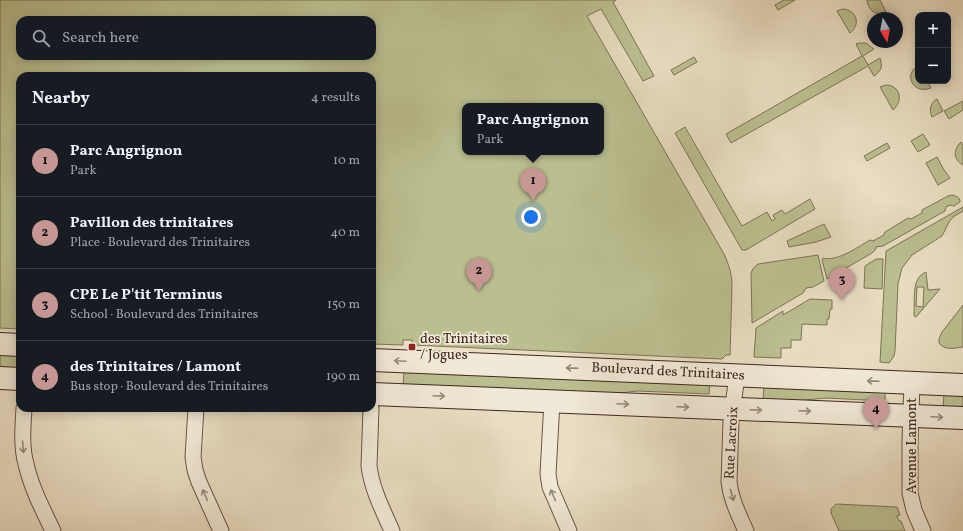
<!DOCTYPE html>
<html lang="en">
<head>
<meta charset="utf-8">
<style>
  :root { --surface:#171b24; --page:#242831; --text:#f1f3f6; --muted:#9ea1a6; --line:#363941; --accent:#c59692 }
  body { margin:0; font-family:Vollkorn,serif; background:var(--page); color:var(--text) }
  .controls { position:absolute; right:12px; top:12px; display:grid; overflow:hidden; border-radius:8px; box-shadow:0 2px 10px #0003 }
  .controls button { width:36px; height:36px; display:grid; place-items:center; padding:0; border:0; border-bottom:1px solid var(--line); background:var(--surface); color:var(--text); font:20px sans-serif }
  .compass { position:absolute; left:867px; top:12px; width:36px; height:36px; border-radius:50%; background:var(--surface); box-shadow:0 2px 10px #0003; rotate:170deg }
  .you { position:absolute; left:531px; top:217px; width:14px; height:14px; margin:-10px; border:3px solid #fff; border-radius:50%; background:#1a73e8; box-shadow:0 0 0 6px #1a73e833 }
  .badge { display:grid; place-items:center; width:26px; height:26px; border-radius:50%; background:var(--accent); color:#111; font-size:13px; font-weight:700 }
  .pin { position:absolute; translate:-50% -33px; filter:drop-shadow(0 1px 2px #0008) }
  .pin::after { content:''; position:absolute; top:21px; width:14px; height:12px; background:inherit; clip-path:polygon(0 0,100% 0,50% 100%) }
  .popup { position:absolute; left:462px; top:103px; width:142px; height:52px; box-sizing:border-box; display:grid; place-content:center; border-radius:8px; background:var(--surface); filter:drop-shadow(0 1px 3px #0005); font-size:13px; white-space:nowrap; color:var(--muted) }
  .popup b { font-size:15px; color:var(--text) }
  .popup::after { content:''; position:absolute; left:50%; top:100%; margin-left:-8px; border:8px solid transparent; border-top-color:var(--surface) }
  .list { margin:0; padding:0; list-style:none }
  h2 { display:flex; justify-content:space-between; align-items:center; height:52px; margin:0; padding:0 16px; font-size:17px }
  h2 small { font-size:13px; font-weight:400; color:var(--muted) }
  .list li { display:grid; grid-template-columns:26px 1fr auto; gap:12px; align-items:center; box-sizing:border-box; height:72px; padding:0 16px; border-top:1px solid var(--line) }
  .list b { display:block; font-size:15px; white-space:nowrap }
  .list p { margin:0; font-size:13px; white-space:nowrap; color:var(--muted) }
  .list em { font-size:13px; font-style:normal; color:var(--muted) }
  .icon { flex:none; width:22px; height:22px; fill:none; stroke:currentColor; stroke-width:2; stroke-linecap:round; stroke-linejoin:round }
  .map { position:relative; flex:none; width:963px; height:531px; overflow:hidden }
  .search { position:absolute; background:var(--surface); box-shadow:0 2px 10px #0003; left:16px; top:16px; width:360px; height:44px; display:flex; align-items:center; gap:10px; box-sizing:border-box; padding:0 14px; border-radius:12px; color:var(--muted); font-size:15px }
  .panel { position:absolute; background:var(--surface); box-shadow:0 2px 10px #0003; left:16px; top:72px; width:360px; height:340px; border-radius:12px }
  .map>svg:first-child { display:block }
  .green { fill:#bbbf90; stroke:#7d7357; fill-rule:evenodd }
  .lines { fill:none; stroke-linecap:round; stroke-linejoin:round }
  .street-casing { stroke:#6a5447; stroke-width:17 }
  .secondary-casing { stroke:#3f271e; stroke-width:24 }
  .street { stroke:#f1e9d7; stroke-width:15 }
  .secondary { stroke:#f1e9d7; stroke-width:22 }
  .oneway { stroke:#98887a }
  .poi-dot { fill:#8f2418; stroke:#f1e9d7; stroke-width:1.5 }
  .labels { text-anchor:middle; dominant-baseline:central; stroke-width:3.5; stroke-linejoin:round; paint-order:stroke }
  .poi-label { font-size:14px; fill:#3f271e; stroke:#f1e9d7; text-anchor:start }
  .street-label { font-size:14px; fill:#3f271e; stroke:#f1e9d7 }
</style>
</head>
<body>
<div class="map">
<svg width="963" height="531" viewBox="0 0 963 531">
  <rect width="100%" height="100%" fill="#e9ddc2"/>
  <filter id="stains"><feTurbulence type="fractalNoise" baseFrequency=".005" numOctaves="4"/><feColorMatrix values="0 0 0 0 .2 0 0 0 0 .09 0 0 0 0 .02 0 0 0 .5 -.17"/></filter>
  <radialGradient id="worn" r=".72"><stop offset=".6" stop-color="#630" stop-opacity="0"/><stop offset="1" stop-color="#630" stop-opacity=".3"/></radialGradient>
  <path class="green" d="M0,0H616L613,2L614,4L654,76L643,81L601,9L587,16L724,254C729,265 732,274 732,286L730,355H726L722,359L412,345V340H403V345L372,344V76H20V329L0,328ZM20,20H372V56H20ZM465,106H601V152H465Z
    M784,0H795L778,10L775,5Z
    M867,0H880L886,12C876,16 868,11 867,0Z
    M843,9C857,10 861,25 850,33L837,11Z
    M860,43H866L874,49L863,56L868,65L880,58C883,67 881,71 874,76L868,66L731,143L726,134L862,56L856,44Z
    M694,57L697,62L674,75L671,70Z
    M918,66V81H927L931,88C913,95 903,74 918,66Z
    M886,85C900,85 904,101 893,110L880,87Z
    M937,99L943,111L932,117C929,110 930,103 937,99Z
    M963,101V110L949,119L944,111Z
    M685,127L742,226L767,212L772,221L775,219L773,215L782,210L785,214L810,199L815,209L746,250H742L675,133Z
    M923,134L930,145L918,152L911,141Z
    M961,142L963,145V165C953,159 953,150 961,142Z
    M887,143L890,148L867,161L864,156Z
    M937,157L944,170L950,178L938,185L926,163Z
    M952,195C956,196 960,197 960,202L954,206L950,205L946,207L945,211L883,246L876,247V249L872,253L827,279L822,260L823,258C837,262 858,247 870,240L873,241L884,235L885,232L908,218L911,219L922,213V210L948,196Z
    M963,207V211L953,217L949,222L942,236L912,255L902,268L898,284L895,351L894,356L889,363L880,362L886,251Z
    M824,224L831,237L816,242L789,247L787,241Z
    M818,255L824,281L813,287L806,288L803,293L752,323L751,274C752,269 754,267 758,264Z
    M876,259H883L882,289L864,288L865,266Z
    M926,272L928,290L940,289L916,317L914,316V313C915,299 911,278 926,272ZM917,287H924L923,307L916,306Z
    M810,299L832,300V309H830L829,319H827V325L802,324L801,340H791V348H781V358L754,357L756,328L783,311V315Z
    M963,305V347C954,348 945,351 939,343V339L942,332Z
    M0,352H20V372L0,371Z
    M404,369L710,382L709,394L637,391L603,395L403,387Z
    M764,384L885,389V401L826,398L805,400L788,402L763,403Z
    M944,392L963,393V411L943,410Z
    M836,504L897,507L900,515L897,516L899,521H901L905,531H839L831,513V509Z"/>
  <g class="lines">
    <g class="street-casing">
      <path id="street" d="M737,375L731,421L729,482C731,500 739,515 746,531
        M912,383L910,442V493L914,510L923,531
        M552,401L548,474L550,487L569,531
        M24,408C23,427 21,446 26,464C31,487 43,510 53,531
        M196,408L193,457L195,470L199,482L221,531
        M371,408L369,466C372,490 383,510 392,531"/>
    </g>
    <g class="secondary-casing">
      <path id="secondary" d="M0,344L20,345
        M372,360L963,385
        M0,378L20,379
        M372,394L963,418"/>
    </g>
    <use href="#street" class="street"/>
    <use href="#secondary" class="secondary"/>
  </g>
  <defs><path id="oneway-shaft" d="M-6 0H5M1.5-3L5.5 0L1.5 3" fill="none" stroke-width="1.6" stroke-linecap="round" stroke-linejoin="round"/></defs>
  <g class="oneway">
    <use href="#oneway-shaft" transform="translate(400 361) rotate(-177)"/>
    <use href="#oneway-shaft" transform="translate(572 368) rotate(-178)"/>
    <use href="#oneway-shaft" transform="translate(873 381) rotate(-178)"/>
    <use href="#oneway-shaft" transform="translate(439 396) rotate(2)"/>
    <use href="#oneway-shaft" transform="translate(623 404) rotate(3)"/>
    <use href="#oneway-shaft" transform="translate(683 407) rotate(2)"/>
    <use href="#oneway-shaft" transform="translate(756 410) rotate(2)"/>
    <use href="#oneway-shaft" transform="translate(805 411) rotate(2)"/>
    <use href="#oneway-shaft" transform="translate(937 417) rotate(3)"/>
    <use href="#oneway-shaft" transform="translate(23 447) rotate(86)"/>
    <use href="#oneway-shaft" transform="translate(205 495) rotate(-114)"/>
    <use href="#oneway-shaft" transform="translate(553 495) rotate(-113)"/>
    <use href="#oneway-shaft" transform="translate(732 495) rotate(75)"/>
  </g>
  <rect class="poi-dot" x="408" y="343" width="8" height="8" rx="2"/>
  <g class="labels">
    <g class="poi-label">
      <text x="420" y="339">des Trinitaires<tspan x="420" dy="16">/ Jogues</tspan></text>
    </g>
    <g class="street-label">
      <text transform="translate(668 372) rotate(3)">Boulevard des Trinitaires</text>
      <text transform="translate(732 443) rotate(-87)">Rue Lacroix</text>
      <text transform="translate(912 446) rotate(-90)">Avenue Lamont</text>
    </g>
  </g>
  <rect width="100%" height="100%" filter="url(#stains)"/>
  <rect width="100%" height="100%" fill="url(#worn)"/>
</svg>
<div class="controls">
<button>+</button>
<button>−</button>
</div>
<svg class="compass" viewBox="-18 -18 36 36"><path d="M0-13l5 13h-10z" fill="#e53935"/><path d="M0 13l5-13h-10z" fill="#9ea1a6"/></svg>
<div class="you"></div>
<div class="pin badge" style="left:533px;top:201px">1</div>
<div class="popup"><b>Parc Angrignon</b>Park</div>
<div class="pin badge" style="left:479px;top:291px">2</div>
<div class="pin badge" style="left:842px;top:300px">3</div>
<div class="pin badge" style="left:876px;top:429px">4</div>
<div class="search"><svg class="icon" aria-label="search" viewBox="0 0 24 24"><circle cx="10" cy="10" r="6"/><path d="M15 15l6 6"/></svg>Search here</div>
<section class="panel">
<h2>Nearby<small>4 results</small></h2>
<ul class="list">
<li><span class="badge">1</span><div><b>Parc Angrignon</b><p>Park</p></div><em>10 m</em></li>
<li><span class="badge">2</span><div><b>Pavillon des trinitaires</b><p>Place · Boulevard des Trinitaires</p></div><em>40 m</em></li>
<li><span class="badge">3</span><div><b>CPE Le P'tit Terminus</b><p>School · Boulevard des Trinitaires</p></div><em>150 m</em></li>
<li><span class="badge">4</span><div><b>des Trinitaires / Lamont</b><p>Bus stop · Boulevard des Trinitaires</p></div><em>190 m</em></li>
</ul>
</section>
</div>
</body>
</html>
